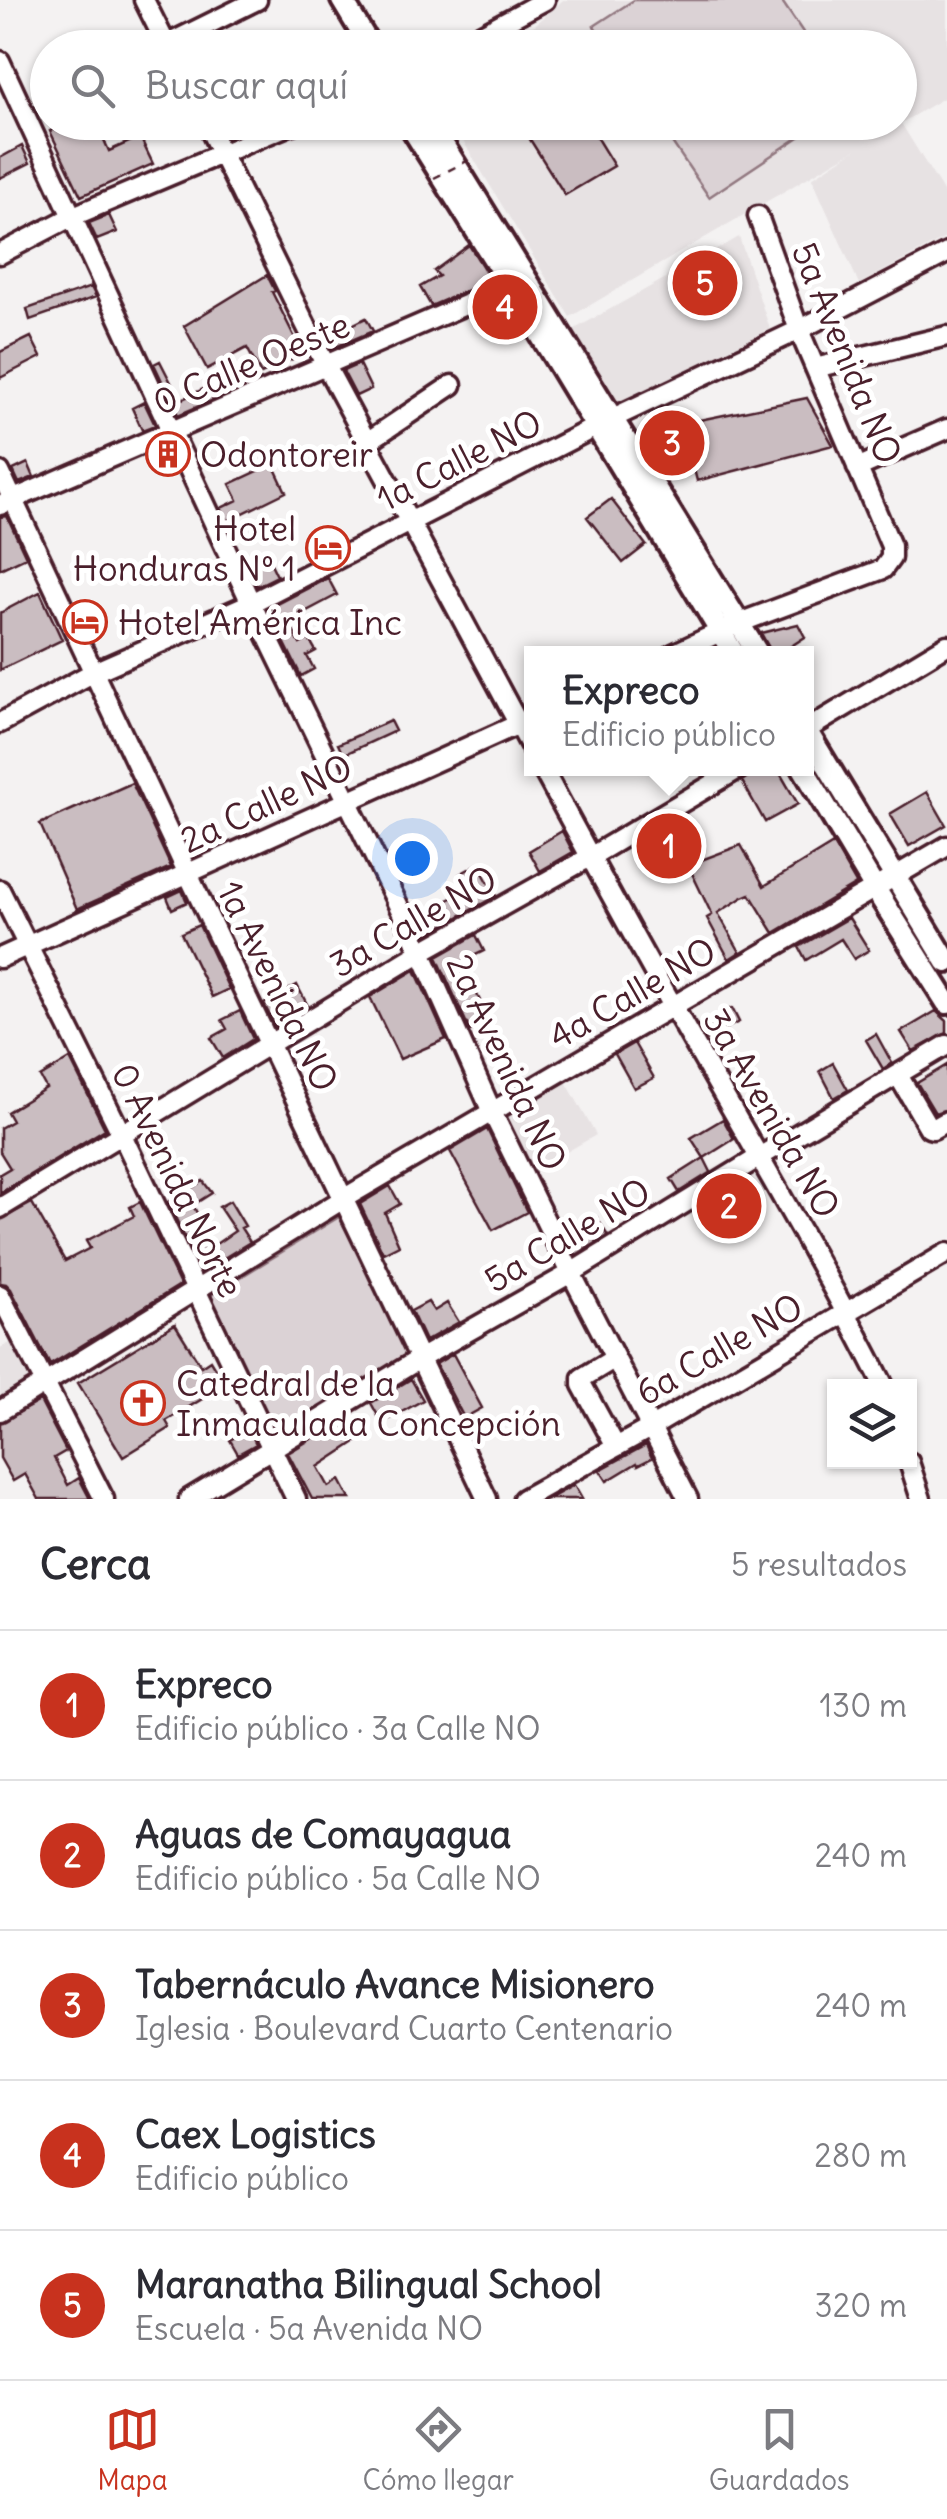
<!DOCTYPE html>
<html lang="es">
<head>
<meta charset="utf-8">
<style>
  :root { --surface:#fff; --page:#f7f7f7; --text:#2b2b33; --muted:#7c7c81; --line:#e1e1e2; --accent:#c8321e }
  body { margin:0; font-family:Delius,sans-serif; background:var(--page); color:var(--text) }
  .controls { position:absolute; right:30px; bottom:30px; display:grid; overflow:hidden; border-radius:0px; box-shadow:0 2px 8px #0004 }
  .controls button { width:90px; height:90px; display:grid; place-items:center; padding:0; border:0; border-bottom:2px solid var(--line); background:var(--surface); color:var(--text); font:50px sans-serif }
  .you { position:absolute; left:412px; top:858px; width:35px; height:35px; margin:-25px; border:8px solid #fff; border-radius:50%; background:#1a73e8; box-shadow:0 0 0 15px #1a73e833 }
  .badge { display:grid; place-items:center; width:65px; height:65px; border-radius:50%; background:var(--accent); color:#fff; font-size:32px; font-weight:700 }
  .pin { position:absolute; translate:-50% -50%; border:5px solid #fff; box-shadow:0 2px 10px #0006 }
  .popup { position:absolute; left:524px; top:646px; width:290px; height:130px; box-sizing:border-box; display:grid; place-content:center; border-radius:0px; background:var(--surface); filter:drop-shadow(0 2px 8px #0005); font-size:32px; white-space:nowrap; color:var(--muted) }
  .popup b { font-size:38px; color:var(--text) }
  .popup::after { content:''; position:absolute; left:50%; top:100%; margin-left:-20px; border:20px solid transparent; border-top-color:var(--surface) }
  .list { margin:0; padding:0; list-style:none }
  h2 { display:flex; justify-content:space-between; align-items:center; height:130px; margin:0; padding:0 40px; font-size:42px }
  h2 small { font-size:32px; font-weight:400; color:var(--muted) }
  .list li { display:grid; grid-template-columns:65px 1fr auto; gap:30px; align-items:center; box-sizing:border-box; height:150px; padding:0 40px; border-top:2px solid var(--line) }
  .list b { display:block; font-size:38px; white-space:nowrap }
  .list p { margin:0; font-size:32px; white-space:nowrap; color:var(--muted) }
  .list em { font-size:32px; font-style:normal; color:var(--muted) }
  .icon { flex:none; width:55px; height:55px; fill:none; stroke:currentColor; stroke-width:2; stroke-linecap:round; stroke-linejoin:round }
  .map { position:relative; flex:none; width:947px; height:1499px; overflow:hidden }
  .search { position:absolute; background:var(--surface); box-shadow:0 2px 8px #0004; left:30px; right:30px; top:30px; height:110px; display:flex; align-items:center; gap:25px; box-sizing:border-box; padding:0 35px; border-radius:55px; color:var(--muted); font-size:38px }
  .sheet { height:880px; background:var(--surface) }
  nav { display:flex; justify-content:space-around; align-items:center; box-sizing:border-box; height:140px; border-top:2px solid var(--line); background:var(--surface); font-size:28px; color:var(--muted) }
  nav a { display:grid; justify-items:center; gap:5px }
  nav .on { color:var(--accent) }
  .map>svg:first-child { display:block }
  .built { fill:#e7e2e3 }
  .green { fill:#dbd2d5; stroke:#927880; stroke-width:2.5 }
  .building { fill:#cabdc1; stroke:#4a1f2b; stroke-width:2.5 }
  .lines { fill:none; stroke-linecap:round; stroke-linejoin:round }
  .minor-casing { stroke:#4a1f2b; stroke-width:25 }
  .major-casing { stroke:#4a1f2b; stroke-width:28 }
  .minor { stroke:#fff; stroke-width:18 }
  .major { stroke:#fff; stroke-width:20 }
  .path-bridge { stroke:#4a1f2b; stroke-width:2.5; stroke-dasharray:8 8; stroke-linecap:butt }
  .labels { text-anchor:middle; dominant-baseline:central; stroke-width:10; stroke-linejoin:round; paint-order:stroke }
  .street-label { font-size:35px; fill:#4a1f2b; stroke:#fff }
  .poi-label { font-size:35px; fill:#4a1f2b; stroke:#fff; text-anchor:start }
</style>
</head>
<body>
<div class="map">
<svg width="947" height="1499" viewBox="0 0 947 1499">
  <rect width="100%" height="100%" fill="#f4f2f2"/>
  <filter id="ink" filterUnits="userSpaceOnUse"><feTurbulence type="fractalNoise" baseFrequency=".01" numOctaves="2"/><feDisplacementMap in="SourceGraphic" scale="20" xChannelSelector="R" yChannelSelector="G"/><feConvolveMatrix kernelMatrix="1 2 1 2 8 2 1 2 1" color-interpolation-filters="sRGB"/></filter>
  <g filter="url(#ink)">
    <path class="built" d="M563,0H947V96L901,123L947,198V237L859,284L812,178L856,149L570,317L452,123L900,122V48L487,47L493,40L535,25Z
      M739,237L770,329L616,406L573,330Z
      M564,1078L596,1135L532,1172L503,1121V1113Z
      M16,1340L38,1383L0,1405V1348Z"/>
    <path class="green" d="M634,0H781L813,47H609L594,26Z
      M659,123H820L709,197Z
      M339,1217L412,1354L275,1433L205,1299Z"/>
    <path class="building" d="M69,122H96L109,151L140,137L153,164L81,196L50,131Z
      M519,122H587L614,166L565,195Z
      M22,146L30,163L0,178V158Z
      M109,215L117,232L97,240L89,223Z
      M469,245L491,280L431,306L420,287L439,276L434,271Z
      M267,275L275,291L272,292L303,354L261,374L247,348L207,369L184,326Z
      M91,287L96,297L30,320L27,309Z
      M504,302L519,326L501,337L485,310Z
      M366,318L373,331L331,349L326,338Z
      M31,337L41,357L0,378V352Z
      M160,361L180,400L210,386L216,399L178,415L154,364Z
      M359,364L371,389L356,396L343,371Z
      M807,398L833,445L697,481L688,446L660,463L649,445L685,423Z
      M144,402L155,425L142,430L132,408Z
      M28,463L34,477L19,483L13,470Z
      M273,464L286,492L227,521L221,508L238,500L230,484Z
      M611,499L646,545L623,563L587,517Z
      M7,516L26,557L0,569V517Z
      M266,553L277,576L257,586L246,562Z
      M328,578L337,595L288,621L300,644L309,639L316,651L307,656L314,669L301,676L268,609Z
      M40,592L62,640L0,670V613Z
      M798,624L805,637L779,654H772L761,633Z
      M390,721L395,731L343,755L338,744Z
      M760,768H777L798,804L765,822L742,781Z
      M132,783L171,867L77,909L40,824Z
      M927,792L946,825L909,846L890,814Z
      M562,831L573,852L540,871L529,851Z
      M674,838L681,848L668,857L661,847Z
      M833,844L856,884L774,933L750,894L743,897L718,913L740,952L729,959L707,918L712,915L688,865L741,845L764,886Z
      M478,864L496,896L426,935L422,925L435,918L430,909L468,890L460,874Z
      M182,890L187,902L172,909L167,897Z
      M849,918L869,950L854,959L841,939L806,960L799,947Z
      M199,925L229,989L212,997L181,933Z
      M476,935L484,951L461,962L491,1023L470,1031L437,957Z
      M415,970L446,1039L400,1059L370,997Z
      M297,985L308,1006L275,1026L264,1004Z
      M732,1008L739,1022L706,1038L698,1025Z
      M240,1011L253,1039L223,1058L211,1038L227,1029L222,1020Z
      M936,1011L947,1021V1033L913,1051L901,1032Z
      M876,1034L892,1063L883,1069L866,1040Z
      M634,1043L654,1078L634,1088L615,1054Z
      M70,1059L105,1129L0,1193V1174L10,1168L0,1152V1128L12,1121L7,1112L46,1088L40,1077Z
      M833,1063L848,1090L834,1098L820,1071Z
      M947,1065V1109L935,1113L917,1083Z
      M723,1119L734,1139L704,1158L691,1138Z
      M487,1129L527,1212L493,1230L450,1151Z
      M704,1158L711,1172L679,1192L671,1179Z
      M203,1181L212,1193L193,1205L213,1246L235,1231L219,1207L230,1201L245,1226L241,1228L250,1242L201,1272L168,1202Z
      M390,1186L400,1204L385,1213L399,1245L383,1253L360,1204Z
      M731,1189L749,1218L728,1230L714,1207L718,1205L714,1200Z
      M140,1202L180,1285L50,1365L11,1289L6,1284L0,1283V1220L32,1203L65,1261L90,1248L86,1241L134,1216L130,1207Z
      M597,1218L608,1236L576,1255L565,1233L571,1229L573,1233Z
      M428,1302L434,1311L447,1303L459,1322L425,1341L411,1311Z
      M175,1324L201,1366L210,1360L225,1385L166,1421L170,1428L123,1457L78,1383Z
      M453,1354L482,1408L464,1418L436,1364Z
      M411,1379L423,1400L382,1423L371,1403Z
      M40,1401L66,1451L54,1458L68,1485L79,1478L90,1499H39L25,1474L13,1481L0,1458V1423Z
      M348,1417L362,1438L318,1467L329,1487L340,1480L350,1499H312L288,1453Z
      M245,1421L256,1444L238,1454L230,1440L240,1434L236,1426Z
      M646,1445L652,1458L638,1465L637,1463L607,1481L600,1470Z
      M574,1485L582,1499H549Z"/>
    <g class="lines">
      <g class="minor-casing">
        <path id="minor" d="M144,0L168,48
          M166,45L257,0
          M456,48L545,0
          M0,61L251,603L421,952L492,1112L571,1273L688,1499
          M206,122L326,366L532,749
          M0,254L71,217L297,122
          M815,368L947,336
          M367,442L452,385
          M857,468L947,429
          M0,472L188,874L487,1499
          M0,505L523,280
          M673,654L739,623L883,569L891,558V546L799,330L758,216
          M0,723L94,672L251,603L613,418L799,330L947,253
          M806,730L947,645
          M542,768C586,849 629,929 674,1008C745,1134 819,1257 884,1386
          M0,890L122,1135L296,1499
          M0,958L532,718
          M898,1075L929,1128L933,1129L947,1121
          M0,1208L421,952L590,857L740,768
          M0,1295L104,1499
          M615,1358L582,1378V1385L616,1447
          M0,1411L348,1196L947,846
          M909,1462L921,1499
          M189,1499L421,1358L571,1273L761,1156L947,1045
          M523,1499L650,1428L947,1253"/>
      </g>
      <g class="major-casing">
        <path id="major" d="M342,0L371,48
          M408,122L514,291L734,654
          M429,122L758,654
          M806,730L947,962
          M803,768L874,887L947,1003"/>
      </g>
      <use href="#minor" class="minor"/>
      <use href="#major" class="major"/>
      <path class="path-bridge" d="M434,178L467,161"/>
    </g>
  </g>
  <defs>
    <g id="building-ring" transform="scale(2.25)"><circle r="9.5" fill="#fff" stroke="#c8321e" stroke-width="1.5"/><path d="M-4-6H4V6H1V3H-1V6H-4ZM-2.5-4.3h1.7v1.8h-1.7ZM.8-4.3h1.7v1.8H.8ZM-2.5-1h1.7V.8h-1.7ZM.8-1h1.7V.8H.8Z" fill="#c8321e"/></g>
    <g id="hotel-ring" transform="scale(2.25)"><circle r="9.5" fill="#fff" stroke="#c8321e" stroke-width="1.5"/><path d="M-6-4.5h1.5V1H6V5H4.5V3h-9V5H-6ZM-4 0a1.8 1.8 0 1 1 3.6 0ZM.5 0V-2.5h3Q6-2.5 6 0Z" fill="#c8321e"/></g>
    <g id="church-ring" transform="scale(2.25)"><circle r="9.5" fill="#fff" stroke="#c8321e" stroke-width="1.5"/><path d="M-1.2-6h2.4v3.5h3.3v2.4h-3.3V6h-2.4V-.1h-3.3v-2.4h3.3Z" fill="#c8321e"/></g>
  </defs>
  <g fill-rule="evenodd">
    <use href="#building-ring" x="168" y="454"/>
    <use href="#hotel-ring" x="328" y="548"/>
    <use href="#hotel-ring" x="85" y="622"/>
    <use href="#church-ring" x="143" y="1403"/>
  </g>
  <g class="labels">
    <g class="street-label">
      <text transform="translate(847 353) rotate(68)">5a Avenida NO</text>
      <text transform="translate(251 363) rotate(-23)">0 Calle Oeste</text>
      <text transform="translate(459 460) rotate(-27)">1a Calle NO</text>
      <text transform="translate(266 803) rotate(-25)">2a Calle NO</text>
      <text transform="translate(413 921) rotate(-30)">3a Calle NO</text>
      <text transform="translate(278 986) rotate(64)">1a Avenida NO</text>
      <text transform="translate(632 993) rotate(-30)">4a Calle NO</text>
      <text transform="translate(507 1062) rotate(65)">2a Avenida NO</text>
      <text transform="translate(772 1113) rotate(60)">3a Avenida NO</text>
      <text transform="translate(178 1180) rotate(64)">0 Avenida Norte</text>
      <text transform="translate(567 1235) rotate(-31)">5a Calle NO</text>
      <text transform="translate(719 1349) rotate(-30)">6a Calle NO</text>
    </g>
    <g class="poi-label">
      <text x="200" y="454">Odontoreir</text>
      <text x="296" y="528" text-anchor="end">Hotel<tspan x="296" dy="40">Honduras Nº 1</tspan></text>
      <text x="118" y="622">Hotel América Inc</text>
      <text x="176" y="1383">Catedral de la<tspan x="176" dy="40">Inmaculada Concepción</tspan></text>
    </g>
  </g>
</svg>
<div class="controls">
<button><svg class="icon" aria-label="layers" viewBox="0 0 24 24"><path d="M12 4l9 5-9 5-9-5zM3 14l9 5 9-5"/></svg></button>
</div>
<div class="you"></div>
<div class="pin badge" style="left:669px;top:846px">1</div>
<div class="popup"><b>Expreco</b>Edificio público</div>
<div class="pin badge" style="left:729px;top:1206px">2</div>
<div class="pin badge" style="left:672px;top:443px">3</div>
<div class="pin badge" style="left:505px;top:307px">4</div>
<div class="pin badge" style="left:705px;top:283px">5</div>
<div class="search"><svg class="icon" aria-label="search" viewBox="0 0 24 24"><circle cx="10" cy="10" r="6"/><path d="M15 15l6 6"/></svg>Buscar aquí</div>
</div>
<section class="sheet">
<h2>Cerca<small>5 resultados</small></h2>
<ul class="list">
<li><span class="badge">1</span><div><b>Expreco</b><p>Edificio público · 3a Calle NO</p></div><em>130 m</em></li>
<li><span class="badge">2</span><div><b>Aguas de Comayagua</b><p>Edificio público · 5a Calle NO</p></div><em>240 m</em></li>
<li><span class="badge">3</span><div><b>Tabernáculo Avance Misionero</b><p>Iglesia · Boulevard Cuarto Centenario</p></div><em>240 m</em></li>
<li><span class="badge">4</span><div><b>Caex Logistics</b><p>Edificio público</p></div><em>280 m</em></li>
<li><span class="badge">5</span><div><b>Maranatha Bilingual School</b><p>Escuela · 5a Avenida NO</p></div><em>320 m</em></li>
</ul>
</section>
<nav>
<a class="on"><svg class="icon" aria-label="map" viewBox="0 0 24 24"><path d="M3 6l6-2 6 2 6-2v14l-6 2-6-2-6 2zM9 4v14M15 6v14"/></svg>Mapa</a>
<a><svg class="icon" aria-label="directions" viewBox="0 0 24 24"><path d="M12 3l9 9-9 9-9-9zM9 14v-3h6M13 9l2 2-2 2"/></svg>Cómo llegar</a>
<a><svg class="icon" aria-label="saved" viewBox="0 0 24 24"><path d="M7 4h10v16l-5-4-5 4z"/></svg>Guardados</a>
</nav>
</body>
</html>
